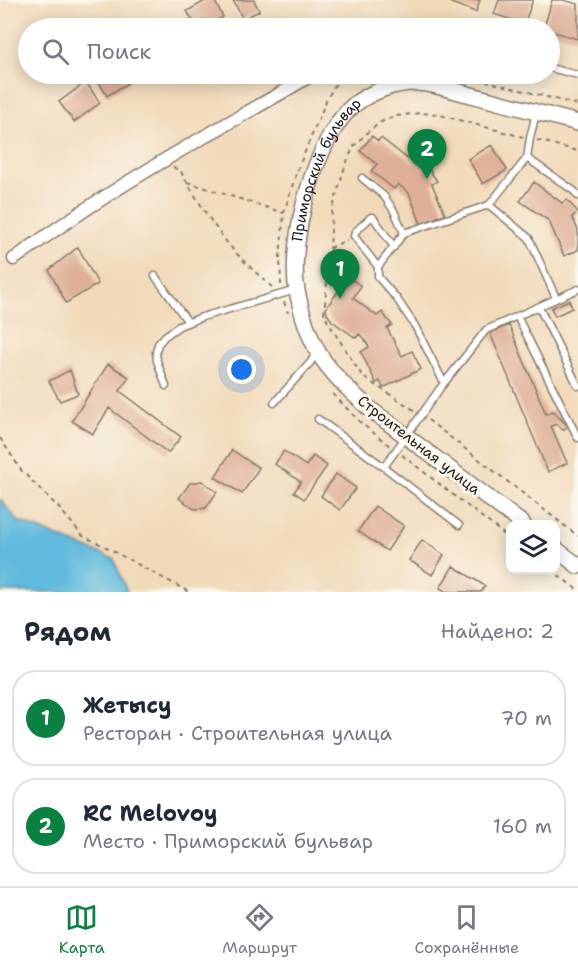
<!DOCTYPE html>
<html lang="ru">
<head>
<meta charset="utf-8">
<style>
  :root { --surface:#fff; --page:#f2f2f3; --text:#1f2937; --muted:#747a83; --line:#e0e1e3; --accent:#0b8043 }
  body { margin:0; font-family:"Shantell Sans",sans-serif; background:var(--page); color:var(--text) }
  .controls { position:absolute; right:18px; bottom:18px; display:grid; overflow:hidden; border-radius:12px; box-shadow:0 3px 15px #0003 }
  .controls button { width:54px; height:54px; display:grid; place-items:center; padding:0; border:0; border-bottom:2px solid var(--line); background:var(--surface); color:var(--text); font:30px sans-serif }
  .you { position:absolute; left:242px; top:370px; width:21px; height:21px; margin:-15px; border:4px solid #fff; border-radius:50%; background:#1a73e8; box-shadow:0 0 0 9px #1a73e833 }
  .badge { display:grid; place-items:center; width:39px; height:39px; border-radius:50%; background:var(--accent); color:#fff; font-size:20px; font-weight:700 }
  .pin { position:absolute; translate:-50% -50px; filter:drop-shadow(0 2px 3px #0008) }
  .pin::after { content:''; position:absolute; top:32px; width:21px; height:18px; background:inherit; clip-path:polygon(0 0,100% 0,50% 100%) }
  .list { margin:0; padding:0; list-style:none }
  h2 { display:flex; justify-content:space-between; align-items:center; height:78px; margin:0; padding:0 24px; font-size:26px }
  h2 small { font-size:20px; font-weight:400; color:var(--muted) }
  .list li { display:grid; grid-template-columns:39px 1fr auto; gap:18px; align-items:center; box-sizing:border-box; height:96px; margin:0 12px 12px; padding:0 12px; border:2px solid var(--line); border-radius:24px }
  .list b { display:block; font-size:22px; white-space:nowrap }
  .list p { margin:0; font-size:20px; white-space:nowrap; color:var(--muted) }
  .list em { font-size:20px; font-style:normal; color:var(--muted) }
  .icon { flex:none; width:33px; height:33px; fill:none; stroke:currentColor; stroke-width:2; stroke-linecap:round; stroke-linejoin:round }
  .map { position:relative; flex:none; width:578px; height:592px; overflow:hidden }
  .search { position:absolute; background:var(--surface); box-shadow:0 3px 15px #0003; left:18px; right:18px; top:18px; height:66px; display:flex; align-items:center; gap:15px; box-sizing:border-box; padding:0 21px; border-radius:33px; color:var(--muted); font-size:22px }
  .sheet { height:294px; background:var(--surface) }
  nav { display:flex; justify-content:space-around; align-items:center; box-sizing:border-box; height:84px; border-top:2px solid var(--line); background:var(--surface); font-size:16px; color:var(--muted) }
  nav a { display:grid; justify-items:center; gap:3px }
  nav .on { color:var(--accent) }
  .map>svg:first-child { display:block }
  .water { fill:#5fbadd; stroke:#3e6b7c; stroke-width:1.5 }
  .building { fill:#dfb097 }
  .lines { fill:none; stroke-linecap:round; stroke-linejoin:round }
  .service-casing { stroke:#867b6b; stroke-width:9 }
  .minor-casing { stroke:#867b6b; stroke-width:15 }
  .tertiary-casing { stroke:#867b6b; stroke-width:18 }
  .path { stroke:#867b6b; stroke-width:2; stroke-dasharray:4.5 4.5; stroke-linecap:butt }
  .service { stroke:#fff; stroke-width:6 }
  .minor { stroke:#fff; stroke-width:12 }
  .tertiary { stroke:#fff; stroke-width:15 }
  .labels { text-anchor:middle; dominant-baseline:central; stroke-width:6; stroke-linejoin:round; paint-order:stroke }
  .street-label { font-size:15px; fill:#1c1c1c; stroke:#fbf7ec }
</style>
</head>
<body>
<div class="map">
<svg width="578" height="592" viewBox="0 0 578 592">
  <rect width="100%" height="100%" fill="#fbf7ec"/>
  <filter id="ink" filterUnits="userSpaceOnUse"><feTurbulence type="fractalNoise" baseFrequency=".0167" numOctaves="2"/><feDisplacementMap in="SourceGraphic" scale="12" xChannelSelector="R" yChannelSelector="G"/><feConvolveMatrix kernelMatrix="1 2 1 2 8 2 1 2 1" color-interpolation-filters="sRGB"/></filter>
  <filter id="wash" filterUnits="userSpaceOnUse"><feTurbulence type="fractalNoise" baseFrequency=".008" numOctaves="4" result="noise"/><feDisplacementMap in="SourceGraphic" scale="24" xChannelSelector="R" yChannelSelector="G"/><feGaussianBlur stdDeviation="1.35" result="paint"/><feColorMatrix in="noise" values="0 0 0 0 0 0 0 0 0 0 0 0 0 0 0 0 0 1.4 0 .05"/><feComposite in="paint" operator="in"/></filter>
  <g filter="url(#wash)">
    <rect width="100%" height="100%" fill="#f1daba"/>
    <path class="water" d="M0,499L18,521L114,559L127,592H0Z"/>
    <g id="blocks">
      <path class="building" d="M207,0H214L223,17L202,28H197L187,11Z
        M233,0H254L259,11L243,19Z
        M452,0H480L476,12L451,3Z
        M499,0H533L524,24L494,14Z
        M552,0H563L578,4V39L550,31V28H544Z
        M94,74H123L128,83L107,96Z
        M86,82L100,103L74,122L59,102Z
        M372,136L378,141L381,138L423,171L428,168L437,181L432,184L445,214L421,224L409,193L398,184L394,189L371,171L377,164L360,151Z
        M492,145L507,170L483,184L468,159Z
        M534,182L562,203L567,200L578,212L572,217L578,230V250L564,256L549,221L520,201Z
        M78,247L98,284L66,303L49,270Z
        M351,279L361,286L353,298L377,316L382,312L392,325L387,328L402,356L412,351L421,369L383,388L380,381L376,383L361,352L369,347L364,338L359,334L356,338L332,321L327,314L326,308L342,286L344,288Z
        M569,300L572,308L555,316L551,308Z
        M509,325L546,414L553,411L568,426L563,430L557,424L551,426L567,463L548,472L490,333Z
        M108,364L129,377L120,391L181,437L168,453L109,408L93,434L72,421Z
        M70,370L78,394L60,401L49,381Z
        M232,450L259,468L242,494L215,477Z
        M284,451L306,466L313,456L327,466L304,499L294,492L301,482L275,464Z
        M336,474L356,488L340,510L321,496Z
        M202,481L217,492L206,508L194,509L179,498L190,483Z
        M375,506L404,526L387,551L358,531Z
        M422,540L444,555L432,575L409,560Z
        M453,566L485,586L481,592H447L440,588Z"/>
    </g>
  </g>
  <g filter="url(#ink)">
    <use href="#blocks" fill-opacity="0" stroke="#867b6b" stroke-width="1.5"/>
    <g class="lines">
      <g class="service-casing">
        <path id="service" d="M550,68L578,75
          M536,113L530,138L527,158L489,205L529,238L556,298
          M527,158L574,191L578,196
          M362,178L384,196L394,211L404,233L489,205
          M404,233L378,267V277L397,299L415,326L444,383
          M378,267L354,236L355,232L371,217H373L394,247
          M155,276L188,322
          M539,307L578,386
          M517,316L578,438
          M166,386L157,361L156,352L158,344L165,336L179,326L202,317L296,290
          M274,403L310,363L317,352
          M318,419L384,467
          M459,525L384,467L441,387L486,330L578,289"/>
      </g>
      <g class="minor-casing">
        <path id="minor" d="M14,259C62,224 112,191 163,161C212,131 264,104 313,74"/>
      </g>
      <g class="tertiary-casing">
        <g id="tertiary">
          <path id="s1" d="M523,524L370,409C351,392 331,374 318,352C308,334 301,311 297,291C288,242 315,136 355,104C371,92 394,83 415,83C421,83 427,84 433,85L578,123"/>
          <path d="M556,549L578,566"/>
        </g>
      </g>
      <path class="path" d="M459,74L578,105
        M537,140L578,151
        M173,167L181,172C194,194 207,216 222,236C236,255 254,271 272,287
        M187,182L284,213
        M330,248L347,240
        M281,285L280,257L284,213L297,171L326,101L334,86L349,74
        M284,302L288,313
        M333,394L361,423L390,446
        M414,410L363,377L329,324L324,314L330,248L332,211L345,166L354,146L369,131L381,122L396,116L421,113L436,114L523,137
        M428,420L578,536
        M0,438L21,470L59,508L83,536L102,545L189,592
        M402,455L510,539
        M551,570L578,590"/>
      <use href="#service" class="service"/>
      <use href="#minor" class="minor"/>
      <use href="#tertiary" class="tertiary"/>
    </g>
  </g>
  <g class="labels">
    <g class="street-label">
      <text stroke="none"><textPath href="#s1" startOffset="462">Приморский бульвар</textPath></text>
      <text transform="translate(419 445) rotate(38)">Строительная улица</text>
    </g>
  </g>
</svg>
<div class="controls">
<button><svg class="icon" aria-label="layers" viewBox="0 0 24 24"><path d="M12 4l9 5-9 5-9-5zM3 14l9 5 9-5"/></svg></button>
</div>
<div class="you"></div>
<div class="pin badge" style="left:340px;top:299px">1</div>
<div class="pin badge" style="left:427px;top:179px">2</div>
<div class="search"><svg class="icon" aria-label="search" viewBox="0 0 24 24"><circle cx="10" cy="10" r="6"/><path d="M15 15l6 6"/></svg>Поиск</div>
</div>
<section class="sheet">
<h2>Рядом<small>Найдено: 2</small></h2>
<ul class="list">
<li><span class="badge">1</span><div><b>Жетысу</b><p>Ресторан · Строительная улица</p></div><em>70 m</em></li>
<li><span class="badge">2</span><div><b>RC Melovoy</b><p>Место · Приморский бульвар</p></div><em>160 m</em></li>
</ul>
</section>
<nav>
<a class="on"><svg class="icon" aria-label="map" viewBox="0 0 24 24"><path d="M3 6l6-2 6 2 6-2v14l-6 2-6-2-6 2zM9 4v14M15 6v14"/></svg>Карта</a>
<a><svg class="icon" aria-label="directions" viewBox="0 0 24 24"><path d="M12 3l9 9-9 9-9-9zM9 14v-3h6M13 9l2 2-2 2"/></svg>Маршрут</a>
<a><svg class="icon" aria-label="saved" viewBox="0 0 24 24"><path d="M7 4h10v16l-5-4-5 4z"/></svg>Сохранённые</a>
</nav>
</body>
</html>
